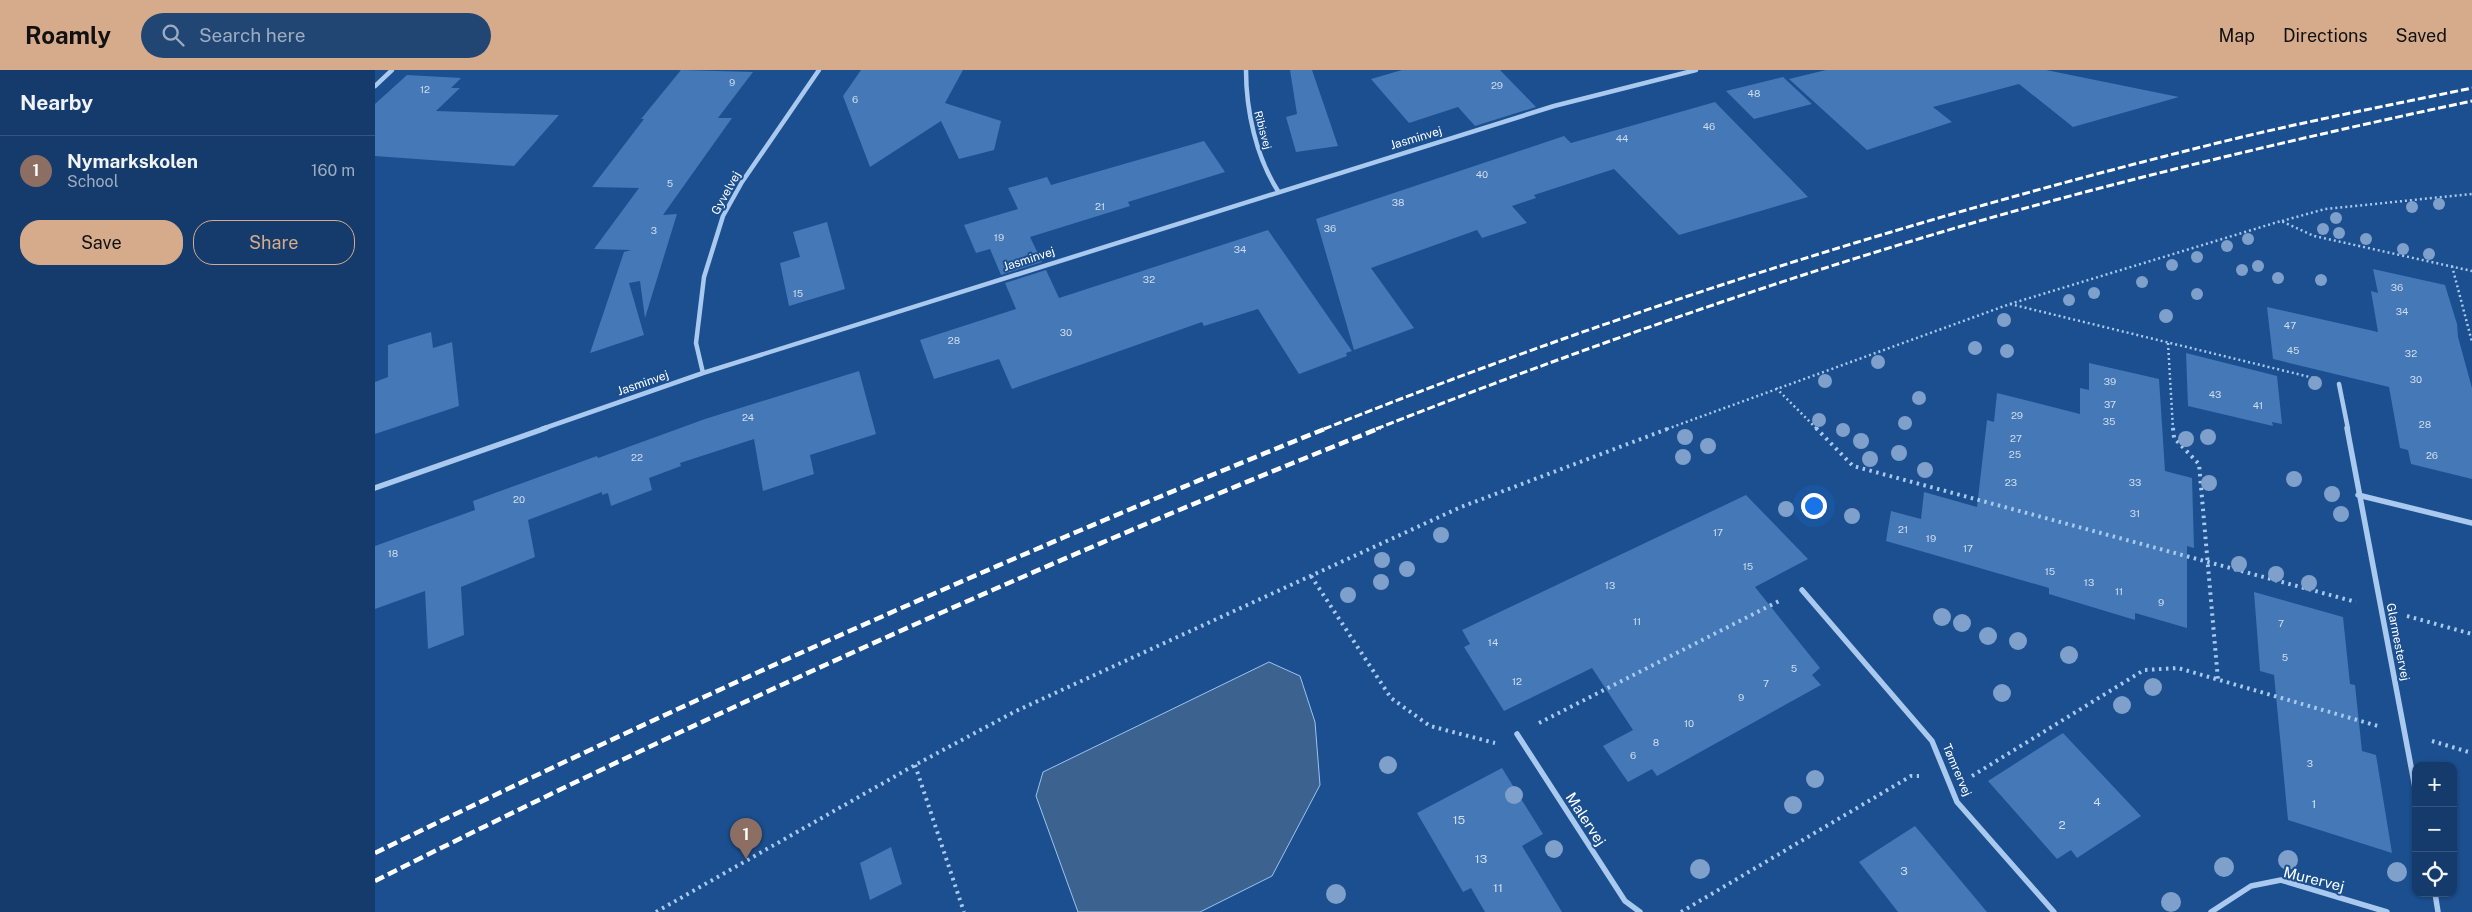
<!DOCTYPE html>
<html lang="en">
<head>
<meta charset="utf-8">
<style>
  :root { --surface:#143b6b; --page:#214673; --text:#f1f3f6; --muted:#9dadc1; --line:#33557e; --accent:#d6ab8b }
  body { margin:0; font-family:"Public Sans",sans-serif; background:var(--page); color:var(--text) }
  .controls { position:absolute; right:15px; bottom:15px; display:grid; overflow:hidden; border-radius:10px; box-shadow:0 1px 4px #0004 }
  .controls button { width:45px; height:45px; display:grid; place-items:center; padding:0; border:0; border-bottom:1px solid var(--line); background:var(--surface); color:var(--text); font:25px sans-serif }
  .you { position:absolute; left:1438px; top:435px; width:18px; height:18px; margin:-12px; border:4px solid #fff; border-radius:50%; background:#1a73e8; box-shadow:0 0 0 8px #1a73e833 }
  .badge { display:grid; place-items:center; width:32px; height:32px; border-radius:50%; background:var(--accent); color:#fff; font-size:16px; font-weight:700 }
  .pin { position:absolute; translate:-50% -41px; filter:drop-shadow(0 1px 2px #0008) }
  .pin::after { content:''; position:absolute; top:26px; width:18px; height:15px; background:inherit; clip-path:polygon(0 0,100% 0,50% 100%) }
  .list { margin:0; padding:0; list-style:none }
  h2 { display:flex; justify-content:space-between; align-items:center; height:65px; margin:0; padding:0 20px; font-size:21px }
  h2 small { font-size:16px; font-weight:400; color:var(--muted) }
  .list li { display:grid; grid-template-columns:32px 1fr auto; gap:15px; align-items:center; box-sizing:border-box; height:70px; padding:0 20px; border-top:1px solid var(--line) }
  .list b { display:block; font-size:19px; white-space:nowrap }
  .list p { margin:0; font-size:16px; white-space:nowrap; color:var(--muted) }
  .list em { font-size:16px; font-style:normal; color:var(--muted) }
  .actions { display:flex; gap:10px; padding:15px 20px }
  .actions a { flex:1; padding:11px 0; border:1px solid var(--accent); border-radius:20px; text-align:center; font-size:18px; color:var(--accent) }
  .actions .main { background:var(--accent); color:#111 }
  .icon { flex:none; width:28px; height:28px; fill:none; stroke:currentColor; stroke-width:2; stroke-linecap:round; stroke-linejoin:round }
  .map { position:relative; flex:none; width:2097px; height:842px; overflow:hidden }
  header { display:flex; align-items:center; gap:30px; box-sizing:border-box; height:70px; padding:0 25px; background:var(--accent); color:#111 }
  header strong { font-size:24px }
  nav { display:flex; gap:28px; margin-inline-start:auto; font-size:18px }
  .search { width:350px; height:45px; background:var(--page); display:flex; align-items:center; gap:12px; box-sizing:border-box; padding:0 18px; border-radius:28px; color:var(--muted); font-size:19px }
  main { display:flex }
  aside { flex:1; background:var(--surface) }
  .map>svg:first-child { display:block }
  .water { fill:#3c6290; stroke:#9cc4f0 }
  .building { fill:#4478b7 }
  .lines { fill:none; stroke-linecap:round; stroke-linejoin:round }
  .path-far1 { stroke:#a9c9ee; stroke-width:2.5; stroke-dasharray:2 3; stroke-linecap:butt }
  .path { stroke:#a9c9ee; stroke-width:4; stroke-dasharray:2.5 4.5; stroke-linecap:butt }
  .minor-far1 { stroke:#a9c9ee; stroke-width:4.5 }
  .minor { stroke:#a9c9ee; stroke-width:5.5 }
  .rail-far1 { stroke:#fff; stroke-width:3; stroke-dasharray:8 3; stroke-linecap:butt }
  .rail { stroke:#fff; stroke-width:4.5; stroke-dasharray:10 4.5; stroke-linecap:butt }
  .tree { fill:#7ea0ca }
  .labels { text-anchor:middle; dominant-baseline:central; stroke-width:4; stroke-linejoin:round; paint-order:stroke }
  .number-label { font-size:10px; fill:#d0dded }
  .far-street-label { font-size:11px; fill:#fff; stroke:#1b4f8f }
  .street-label { font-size:12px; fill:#fff; stroke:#1b4f8f }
  .near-number-label { font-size:12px; fill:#d0dded }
  .near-street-label { font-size:15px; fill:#fff; stroke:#1b4f8f }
</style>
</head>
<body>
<header>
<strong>Roamly</strong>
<div class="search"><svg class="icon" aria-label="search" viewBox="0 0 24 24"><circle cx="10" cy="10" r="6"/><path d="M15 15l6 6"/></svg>Search here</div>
<nav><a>Map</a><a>Directions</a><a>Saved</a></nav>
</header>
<main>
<aside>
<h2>Nearby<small></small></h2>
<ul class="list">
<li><span class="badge" style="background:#8d6e63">1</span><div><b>Nymarkskolen</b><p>School</p></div><em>160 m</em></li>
</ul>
<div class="actions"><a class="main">Save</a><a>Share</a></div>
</aside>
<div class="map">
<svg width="2097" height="842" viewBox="0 0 2097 842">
  <rect width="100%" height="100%" fill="#1b4f8f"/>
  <path class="water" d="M894,592L925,606L940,652L945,715L897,806L825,842H703L661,726L668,702Z"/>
  <path class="building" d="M306,0L378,2L343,48H357L288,145L302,144L270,248L265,211L254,213L269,265L215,283L249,182L256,180L219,179L264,118L217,117L269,49H266Z
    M486,0H588L570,33L626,51L619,80L584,89L566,51L495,97L468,26Z
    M915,0H937L963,76L921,82L911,47L922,44Z
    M1027,0H1125L1161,37L1100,56L1083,37L1034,53L996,9Z
    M1451,0H1671L1804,27L1698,57L1644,14L1558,37L1577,52L1492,80L1414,9Z
    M32,5L86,8L76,18H85L61,41L184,45L139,96L0,86V34Z
    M1408,7L1437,34L1379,49L1351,21Z
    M1340,32L1433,127L1304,165L1239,99L1159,125L1161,128L1137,136L1152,153L1107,168L1102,160L996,198L1039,258L979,280L941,149L1189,66L1196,73Z
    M829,71L850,102L753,132L755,136L655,167L667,192L626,205L615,179L601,183L589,155L643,139L633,118L672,107L676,115Z
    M452,152L470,219L414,236L405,193L425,187L418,162Z
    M893,160L977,281L971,283L972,286L924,304L883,239L829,256L827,252L637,319L624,289L559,309L545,270L641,239L630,213L671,200L684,228Z
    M1998,199L2070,215L2082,254L2083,267L2097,318V409L2036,394L2033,380L2025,378L2014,317L1898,289L1892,237L2003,262L1996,221L2003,223Z
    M56,262L58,278L77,272L84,336L0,364V312L13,307V275Z
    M1811,283L1902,306L1907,354L1897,352L1898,356L1813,336Z
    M1714,293L1784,309L1790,401L1817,408L1819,478L1812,476V558L1760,543V550L1674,524V518L1511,471L1516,441L1546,449L1549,422L1602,437L1612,350L1619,352L1622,323L1705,344V318L1714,320Z
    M484,301L501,364L435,385L439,404L388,421L379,369L305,393L306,396L274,408L277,420L236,436L233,423L227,425V422L153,450L160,487L86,517L89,565L53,579L50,521L0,539V476L100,440L98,431L222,386L223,388L330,349Z
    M1371,425L1433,489L1380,517L1445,598L1437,605L1446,615L1282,706L1277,699L1253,712L1228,676L1258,660L1217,598L1129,641L1089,577L1095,574L1087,560Z
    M1879,522L1968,547L1975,614L1980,615L1987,681L2001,685L2017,783L1913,750L1899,605L1885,601Z
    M1688,663L1766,746L1702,788L1696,780L1682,789L1613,711Z
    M1127,698L1168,764L1147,776L1187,842H1110L1096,818L1088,822L1042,743Z
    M1540,756L1612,842H1523L1484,792Z
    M516,777L527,814L495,830L485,793Z"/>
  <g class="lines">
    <path class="path-far1" d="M1907,151L1950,139L2097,124
      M2077,196L2097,272
      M1635,234L1943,309
      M1793,273L1798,359
      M1401,318L1442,359
      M1292,359L1635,234L1906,151L1939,166L2097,201"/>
    <path class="path" d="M1441,358L1478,396L1981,532
      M1798,358L1799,368L1824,394L1843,610
      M936,506L1016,628L1055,656L1120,673
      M2032,546L2097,564
      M1164,653L1406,530
      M2057,671L2097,683
      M540,695L589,842
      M1597,706L1769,600L1803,598L2003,656
      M281,842L540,695L641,641L1086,437L1295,358
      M1306,842L1536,706H1544"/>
    <path class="minor-far1" d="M871,0C871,40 881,87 903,121
      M0,16L17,0
      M328,303L321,273L329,207L348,146L367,112L444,0
      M1964,314L1973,359
      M167,359L328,303L1179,36L1321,0"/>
    <path class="minor" d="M1972,358L2041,723
      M0,418L171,358
      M1983,425L2097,453
      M1427,520L1557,671L1582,732L1679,842
      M1142,664L1250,831L1265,842
      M2060,823L2063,842
      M1836,842L1876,816L1906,810L2012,842"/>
    <path class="rail-far1" d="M949,359C1247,240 1555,143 1867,67C1943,49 2020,34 2097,18
      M1001,359C1205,279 1411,206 1622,146C1779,102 1937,65 2097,31"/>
    <path class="rail" d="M0,783C313,630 630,488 952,358
      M0,811C328,646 663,494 1005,358"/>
  </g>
  <g class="tree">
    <circle cx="2064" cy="134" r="6"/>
    <circle cx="2037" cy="137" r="6"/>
    <circle cx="1961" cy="148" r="6"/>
    <circle cx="1948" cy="159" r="6"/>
    <circle cx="1964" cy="163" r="6"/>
    <circle cx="1873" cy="169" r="6"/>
    <circle cx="1991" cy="169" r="6"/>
    <circle cx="1852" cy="176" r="6"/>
    <circle cx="2028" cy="179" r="6"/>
    <circle cx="2054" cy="184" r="6"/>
    <circle cx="1822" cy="187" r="6"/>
    <circle cx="1797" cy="195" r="6"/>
    <circle cx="1883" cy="196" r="6"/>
    <circle cx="1867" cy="200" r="6"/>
    <circle cx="1903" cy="208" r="6"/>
    <circle cx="1946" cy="210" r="6"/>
    <circle cx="1767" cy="212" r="6"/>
    <circle cx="1719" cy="223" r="6"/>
    <circle cx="1822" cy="224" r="6"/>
    <circle cx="1694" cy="230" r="6"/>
    <circle cx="1791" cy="246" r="7"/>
    <circle cx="1629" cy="250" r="7"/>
    <circle cx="1600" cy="278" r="7"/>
    <circle cx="1632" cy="281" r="7"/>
    <circle cx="1503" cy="292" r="7"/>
    <circle cx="1450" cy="311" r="7"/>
    <circle cx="1940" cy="313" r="7"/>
    <circle cx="1544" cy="328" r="7"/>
    <circle cx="1444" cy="350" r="7"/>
    <circle cx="1530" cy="353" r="7"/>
    <circle cx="1468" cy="360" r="7"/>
    <circle cx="1310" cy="367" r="8"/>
    <circle cx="1833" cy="367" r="8"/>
    <circle cx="1811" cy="369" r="8"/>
    <circle cx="1486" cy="371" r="8"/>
    <circle cx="1333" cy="376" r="8"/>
    <circle cx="1524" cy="383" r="8"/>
    <circle cx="1308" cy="387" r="8"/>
    <circle cx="1495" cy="389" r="8"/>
    <circle cx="1550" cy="400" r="8"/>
    <circle cx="1919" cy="409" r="8"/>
    <circle cx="1834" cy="413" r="8"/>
    <circle cx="1957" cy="424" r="8"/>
    <circle cx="1411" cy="439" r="8"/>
    <circle cx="1966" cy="444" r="8"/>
    <circle cx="1477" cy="446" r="8"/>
    <circle cx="1066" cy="465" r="8"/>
    <circle cx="1007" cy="490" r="8"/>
    <circle cx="1864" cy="494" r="8"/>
    <circle cx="1032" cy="499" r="8"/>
    <circle cx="1901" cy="504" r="8"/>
    <circle cx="1006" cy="512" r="8"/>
    <circle cx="1934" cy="513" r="8"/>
    <circle cx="973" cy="525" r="8"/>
    <circle cx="1567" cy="547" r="9"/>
    <circle cx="1587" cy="553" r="9"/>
    <circle cx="1613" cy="566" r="9"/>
    <circle cx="1643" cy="571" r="9"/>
    <circle cx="1694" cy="585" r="9"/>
    <circle cx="1778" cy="617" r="9"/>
    <circle cx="1627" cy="623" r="9"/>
    <circle cx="1747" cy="635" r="9"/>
    <circle cx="1013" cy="695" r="9"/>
    <circle cx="1440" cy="709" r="9"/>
    <circle cx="1139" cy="725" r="9"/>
    <circle cx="1418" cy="735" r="9"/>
    <circle cx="1179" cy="779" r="9"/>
    <circle cx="1913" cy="790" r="10"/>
    <circle cx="1849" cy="797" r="10"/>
    <circle cx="1325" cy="799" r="10"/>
    <circle cx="2022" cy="802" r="10"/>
    <circle cx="961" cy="824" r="10"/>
    <circle cx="1796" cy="832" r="10"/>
  </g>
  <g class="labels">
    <g class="number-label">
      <text x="357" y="12">9</text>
      <text x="1122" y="15">29</text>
      <text x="50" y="19">12</text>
      <text x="1379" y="23">48</text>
      <text x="480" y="29">6</text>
      <text x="1334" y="56">46</text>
      <text x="1247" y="68">44</text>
      <text x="1107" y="104">40</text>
      <text x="295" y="113">5</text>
      <text x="1023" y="132">38</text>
      <text x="725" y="136">21</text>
      <text x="955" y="158">36</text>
      <text x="279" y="160">3</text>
      <text x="624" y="167">19</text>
      <text x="865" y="179">34</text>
      <text x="774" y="209">32</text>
      <text x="2022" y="217">36</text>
      <text x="423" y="223">15</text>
      <text x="2027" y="241">34</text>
      <text x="1915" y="255">47</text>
      <text x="691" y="262">30</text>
      <text x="579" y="270">28</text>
      <text x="1918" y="280">45</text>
      <text x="2036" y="283">32</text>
      <text x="2041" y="309">30</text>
      <text x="1735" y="311">39</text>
      <text x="1840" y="324">43</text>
      <text x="1735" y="334">37</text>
      <text x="1883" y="335">41</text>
      <text x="1642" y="345">29</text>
      <text x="373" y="347">24</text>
      <text x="1734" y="351">35</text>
      <text x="2050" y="354">28</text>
      <text x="1641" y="368">27</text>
      <text x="1640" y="384">25</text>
      <text x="2057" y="385">26</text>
      <text x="262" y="387">22</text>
      <text x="1636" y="412">23</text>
      <text x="1760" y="412">33</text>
      <text x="144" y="429">20</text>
      <text x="1760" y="443">31</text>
      <text x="1528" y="459">21</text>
      <text x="1343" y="462">17</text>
      <text x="1556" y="468">19</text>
      <text x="1593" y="478">17</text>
      <text x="18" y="483">18</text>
      <text x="1373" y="496">15</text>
      <text x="1675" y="501">15</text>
      <text x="1714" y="512">13</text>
      <text x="1235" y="515">13</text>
      <text x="1744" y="521">11</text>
      <text x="1786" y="532">9</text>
      <text x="1262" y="551">11</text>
      <text x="1906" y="553">7</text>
      <text x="1118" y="572">14</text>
      <text x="1910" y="587">5</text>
      <text x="1419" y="598">5</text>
      <text x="1142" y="611">12</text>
      <text x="1391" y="613">7</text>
      <text x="1366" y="627">9</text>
      <text x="1314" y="653">10</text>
      <text x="1281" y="672">8</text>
      <text x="1258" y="685">6</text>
      <text x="1935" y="693">3</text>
    </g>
    <g class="far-street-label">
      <text transform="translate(888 60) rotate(75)">Ribisvej</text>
    </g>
    <g class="street-label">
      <text transform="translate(1041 68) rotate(-17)">Jasminvej</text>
      <text transform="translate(351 123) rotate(-61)">Gyvelvej</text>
      <text transform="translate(654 189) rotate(-18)">Jasminvej</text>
      <text transform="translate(268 313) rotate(-19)">Jasminvej</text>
      <text transform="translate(2023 572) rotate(79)">Glarmestervej</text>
      <text transform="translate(1582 700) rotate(67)">Tømrervej</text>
    </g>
    <g class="near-number-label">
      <text x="1722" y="732">4</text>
      <text x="1939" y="734">1</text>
      <text x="1084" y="750">15</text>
      <text x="1687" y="755">2</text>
      <text x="1106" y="789">13</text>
      <text x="1529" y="801">3</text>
      <text x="1123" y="818">11</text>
    </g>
    <g class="near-street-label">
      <text transform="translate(1211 749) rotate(57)">Malervej</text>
      <text transform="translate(1939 809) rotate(14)">Murervej</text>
    </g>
  </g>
</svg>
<div class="controls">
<button>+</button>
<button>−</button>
<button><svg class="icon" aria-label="locate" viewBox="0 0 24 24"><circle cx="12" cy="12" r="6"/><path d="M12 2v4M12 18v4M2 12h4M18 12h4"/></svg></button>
</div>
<div class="you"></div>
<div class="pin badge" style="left:371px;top:789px;background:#8d6e63">1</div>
</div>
</main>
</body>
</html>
